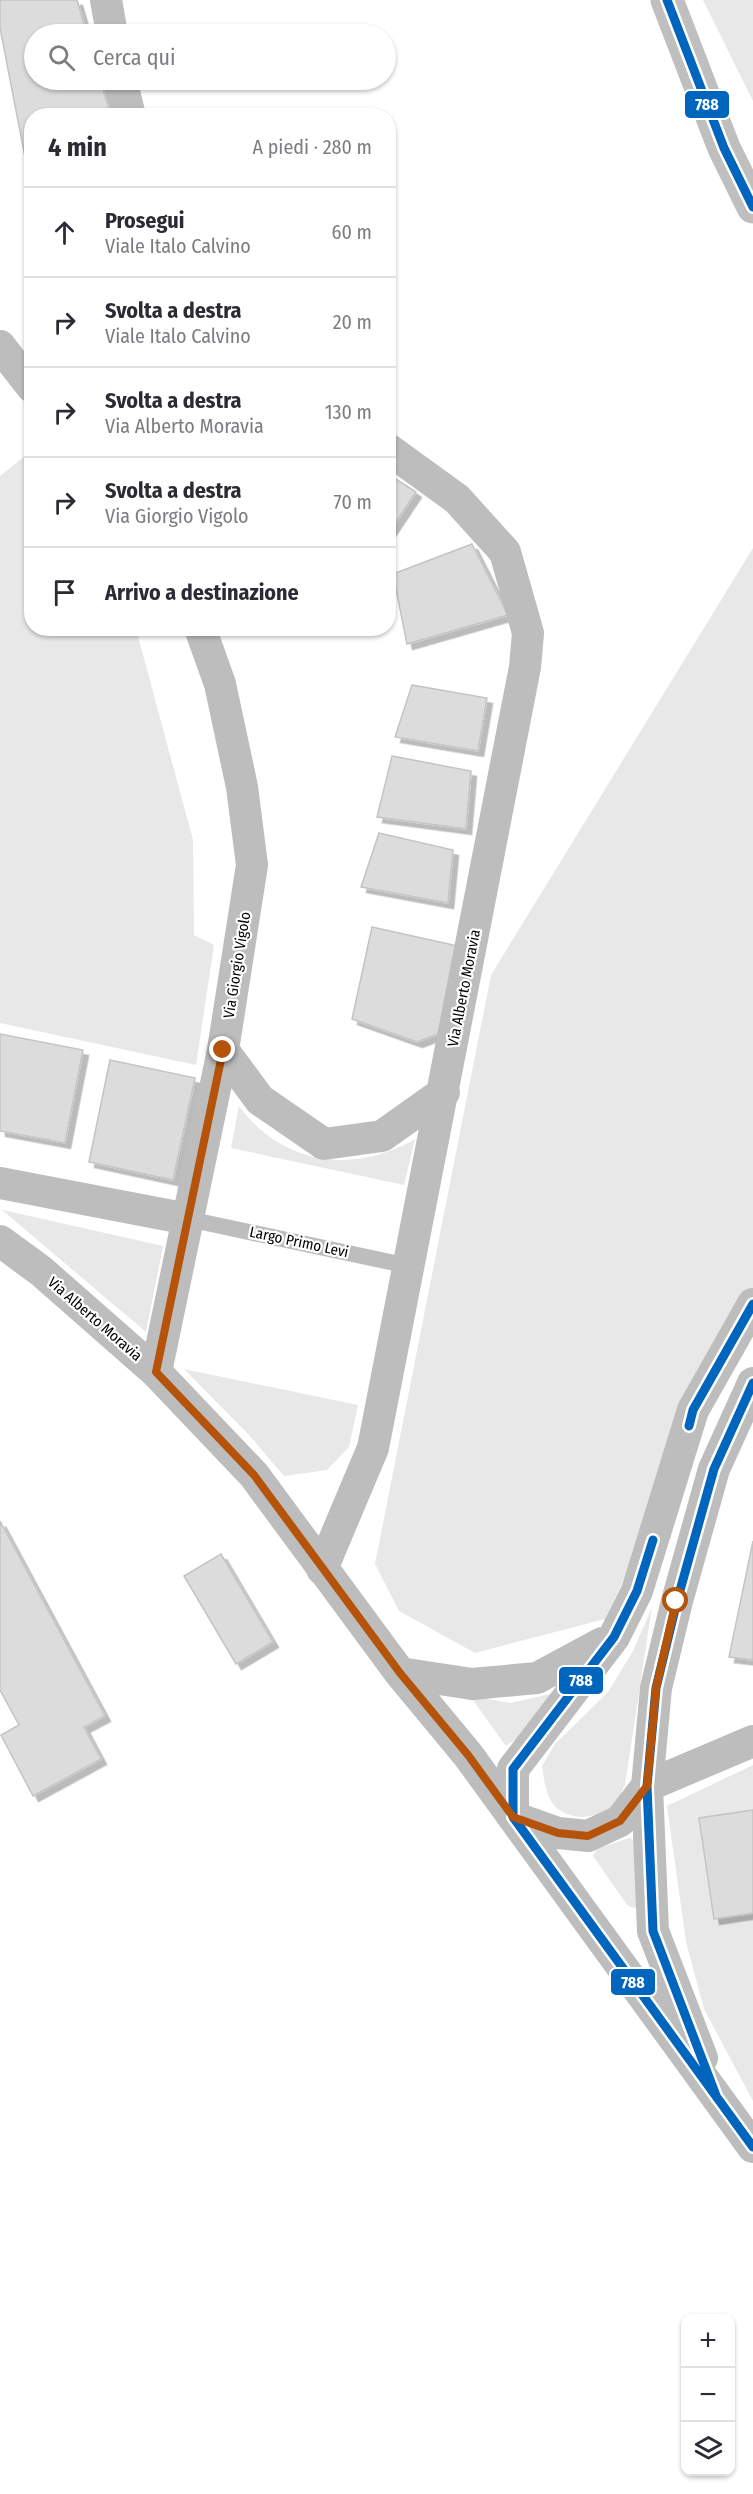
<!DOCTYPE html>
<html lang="it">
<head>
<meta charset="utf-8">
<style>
  :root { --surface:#fff; --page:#f7f7f7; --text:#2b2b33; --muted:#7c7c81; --line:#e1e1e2 }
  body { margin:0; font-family:"Fira Sans Condensed",sans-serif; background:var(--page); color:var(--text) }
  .controls { position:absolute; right:18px; bottom:18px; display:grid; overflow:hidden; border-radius:12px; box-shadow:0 2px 4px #0004 }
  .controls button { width:54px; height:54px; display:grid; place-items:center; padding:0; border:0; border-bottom:2px solid var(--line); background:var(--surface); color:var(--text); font:30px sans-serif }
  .stop { position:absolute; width:18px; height:18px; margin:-14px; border:4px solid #b45309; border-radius:50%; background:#fff }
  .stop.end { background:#b45309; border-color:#fff; box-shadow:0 2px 6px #0008 }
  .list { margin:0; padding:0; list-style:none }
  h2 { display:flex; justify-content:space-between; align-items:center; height:78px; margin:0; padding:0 24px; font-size:26px }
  h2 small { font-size:20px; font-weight:400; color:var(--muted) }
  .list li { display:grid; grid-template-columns:39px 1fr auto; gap:18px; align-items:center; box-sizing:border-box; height:90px; padding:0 24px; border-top:2px solid var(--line) }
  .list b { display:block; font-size:22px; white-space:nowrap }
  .list p { margin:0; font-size:20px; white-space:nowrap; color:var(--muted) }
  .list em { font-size:20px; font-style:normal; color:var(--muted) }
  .icon { flex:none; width:33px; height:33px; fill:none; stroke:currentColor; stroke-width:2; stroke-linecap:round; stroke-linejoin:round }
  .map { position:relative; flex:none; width:753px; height:2494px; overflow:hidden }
  .search { position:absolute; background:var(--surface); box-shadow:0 2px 4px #0004; left:24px; top:24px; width:372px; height:66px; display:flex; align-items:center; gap:15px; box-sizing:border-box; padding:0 21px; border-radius:33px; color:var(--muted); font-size:22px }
  .panel { position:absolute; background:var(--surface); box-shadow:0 2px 4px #0004; left:24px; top:108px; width:372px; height:528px; border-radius:24px }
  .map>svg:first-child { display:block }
  .green { fill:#e8e8e8 }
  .building { fill:#dcdcdc; stroke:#c4c4c4; stroke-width:1.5; filter:url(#shadow) }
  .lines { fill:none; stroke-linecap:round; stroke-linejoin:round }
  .lane { stroke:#bdbdbd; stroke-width:16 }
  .street { stroke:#bdbdbd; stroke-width:32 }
  .secondary { stroke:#bfbfbf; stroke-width:33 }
  .bus-1-casing { stroke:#fff; stroke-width:14 }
  .bus-1 { stroke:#0065bd; stroke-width:9 }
  .route { stroke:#b45309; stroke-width:8 }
  .labels { text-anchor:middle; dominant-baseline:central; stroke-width:4.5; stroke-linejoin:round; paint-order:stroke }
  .street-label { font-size:15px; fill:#000; stroke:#fff }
  .line-badge { stroke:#fff; stroke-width:2 }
  .badge-label { font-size:16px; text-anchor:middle; font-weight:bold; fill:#fff }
</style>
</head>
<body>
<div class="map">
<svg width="753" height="2494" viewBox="0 0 753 2494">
  <defs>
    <filter id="shadow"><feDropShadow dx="5.5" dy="5.5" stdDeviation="0" flood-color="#0004"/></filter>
  </defs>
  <rect width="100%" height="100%" fill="#fff"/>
  <path class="green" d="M703,0H753V101Z
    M31,451L32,628L136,629L193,840L194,935L214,945L196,1065L0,1023V476Z
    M753,548V1306L605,1619L475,1653L399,1611L375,1564L491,975Z
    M239,1106C282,1165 353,1175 415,1139L404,1185L231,1148Z
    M3,1210L163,1246L146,1332L2,1210Z
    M184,1369L358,1405L349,1447L327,1470L284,1476L248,1434Z
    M652,1607L625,1785C622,1790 620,1797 617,1802C605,1818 574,1822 558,1809C546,1800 544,1780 542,1766L555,1744L608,1692L633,1651Z
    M555,1693L519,1737L506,1746L470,1696L510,1703Z
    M753,1765V2101L704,2009L686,1942L667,1806Z
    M629,1838L634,1840L638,1906L635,1908L628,1906L593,1856L597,1849Z"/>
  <path class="building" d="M0,0H77L87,34H34V80H100L111,116H32V193L0,28Z
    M388,474L416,492L388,534Z
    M472,544L508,615L407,644L393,574Z
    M412,685L487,698L478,751L395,737Z
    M392,756L471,771L466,829L377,817Z
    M379,833L453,850L448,903L361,887Z
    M372,927L458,946L438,1034L417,1042L352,1019Z
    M0,1034L83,1050L65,1143L0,1131Z
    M110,1060L195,1078L173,1180L89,1162Z
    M0,1521L105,1716L84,1727L101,1759L33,1796L1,1735L19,1725L0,1690Z
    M753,1541V1660L729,1657Z
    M221,1554L273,1642L236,1664L184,1576Z
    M753,1810V1913L714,1919L699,1818Z"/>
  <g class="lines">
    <path class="lane" d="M188,1219L409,1266"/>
    <path class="street" d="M106,0L112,34
      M121,80L130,116
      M0,346L32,387
      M223,1050L260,1100L324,1144L382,1136L444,1092
      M0,1183L188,1219
      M0,1241L41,1271L156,1372L254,1475L400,1673L468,1755L753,2147
      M156,1372L223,1050L252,865L242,787L220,684L200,628
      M322,1569L373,1448L525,667L528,633L505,552L457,499L388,449
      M400,1673L472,1684L537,1678L602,1643
      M513,1817V1769L614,1637L637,1591L693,1410L753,1304
      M513,1817L558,1833L588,1836L620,1821L647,1786L753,1741
      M702,2058L653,1931L647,1786L656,1688L677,1601L714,1469L753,1383"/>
    <path class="secondary" d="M667,0L724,148L753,207"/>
    <g class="bus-1-casing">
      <path id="bus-1" d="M667,0L724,148L753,207
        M689,1426L693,1410L753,1304
        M513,1817V1769L614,1637L637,1591L653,1540
        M513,1817L753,2147
        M717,2098L653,1931L647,1786L656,1688L677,1601L714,1469L753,1383"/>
    </g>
    <use href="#bus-1" class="bus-1"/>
  </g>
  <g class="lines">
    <path class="route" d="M223,1050L156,1372L254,1475L400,1673L468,1755L513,1817L558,1833L588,1836L620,1821L647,1786L656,1688L676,1601"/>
  </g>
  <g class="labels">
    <g class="street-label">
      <text transform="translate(237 965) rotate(-81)">Via Giorgio Vigolo</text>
      <text transform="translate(464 988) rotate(-79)">Via Alberto Moravia</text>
      <text transform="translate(299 1242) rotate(12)">Largo Primo Levi</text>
      <text transform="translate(95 1319) rotate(41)">Via Alberto Moravia</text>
    </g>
  </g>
  <g class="line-badge">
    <rect x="684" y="90" width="46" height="29" rx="6" fill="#0065bd"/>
    <rect x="558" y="1666" width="46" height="29" rx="6" fill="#0065bd"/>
    <rect x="610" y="1968" width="46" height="28" rx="6" fill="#0065bd"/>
  </g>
  <g class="badge-label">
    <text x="707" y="110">788</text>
    <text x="581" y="1686">788</text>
    <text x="633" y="1988">788</text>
  </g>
</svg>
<div class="controls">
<button>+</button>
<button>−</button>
<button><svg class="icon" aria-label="layers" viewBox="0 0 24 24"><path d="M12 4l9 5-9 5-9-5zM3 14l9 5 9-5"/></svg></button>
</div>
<div class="stop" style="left:676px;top:1601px"></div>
<div class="stop end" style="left:223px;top:1050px"></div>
<div class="search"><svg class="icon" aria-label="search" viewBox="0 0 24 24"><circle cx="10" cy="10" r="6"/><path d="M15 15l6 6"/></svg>Cerca qui</div>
<section class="panel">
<h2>4 min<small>A piedi · 280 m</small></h2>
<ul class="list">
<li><svg class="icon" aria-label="ahead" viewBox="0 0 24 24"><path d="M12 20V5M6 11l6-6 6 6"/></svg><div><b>Prosegui</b><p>Viale Italo Calvino</p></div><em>60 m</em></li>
<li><svg class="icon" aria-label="right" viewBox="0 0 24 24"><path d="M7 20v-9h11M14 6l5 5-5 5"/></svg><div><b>Svolta a destra</b><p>Viale Italo Calvino</p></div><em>20 m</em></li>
<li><svg class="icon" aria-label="right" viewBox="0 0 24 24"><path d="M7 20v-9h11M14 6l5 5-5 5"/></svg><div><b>Svolta a destra</b><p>Via Alberto Moravia</p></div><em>130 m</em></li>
<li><svg class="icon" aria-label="right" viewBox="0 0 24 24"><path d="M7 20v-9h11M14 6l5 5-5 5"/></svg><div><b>Svolta a destra</b><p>Via Giorgio Vigolo</p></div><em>70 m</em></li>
<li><svg class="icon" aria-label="arrive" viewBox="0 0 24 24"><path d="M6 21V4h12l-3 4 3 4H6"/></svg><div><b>Arrivo a destinazione</b></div></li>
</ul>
</section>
</div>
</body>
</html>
